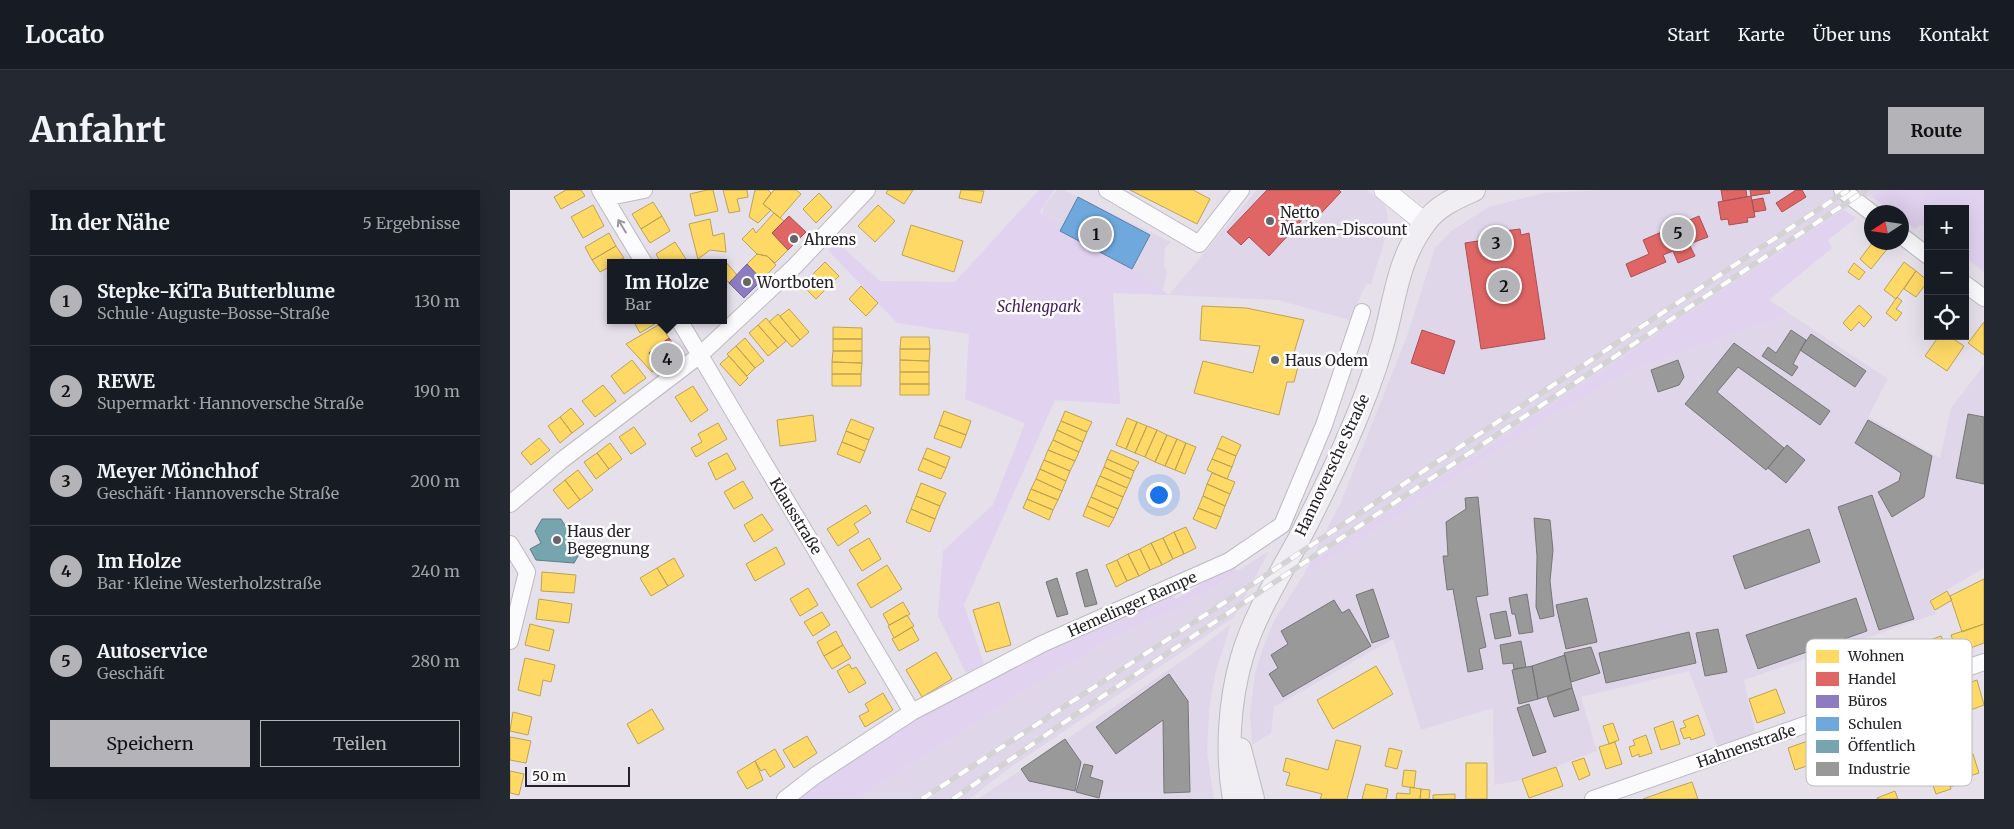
<!DOCTYPE html>
<html lang="de">
<head>
<meta charset="utf-8">
<style>
  :root { --surface:#171b24; --page:#242831; --text:#f1f3f6; --muted:#9ea1a6; --line:#363941; --accent:#b3b3b8 }
  body { margin:0; font-family:Merriweather,serif; background:var(--page); color:var(--text) }
  .controls { position:absolute; right:15px; top:15px; display:grid; overflow:hidden; border-radius:0px; box-shadow:0 5px 20px #0002 }
  .controls button { width:45px; height:45px; display:grid; place-items:center; padding:0; border:0; border-bottom:1px solid var(--line); background:var(--surface); color:var(--text); font:25px sans-serif }
  .compass { position:absolute; left:1354px; top:15px; width:45px; height:45px; border-radius:50%; background:var(--surface); box-shadow:0 5px 20px #0002; rotate:258deg }
  .scale { position:absolute; left:15px; bottom:12px; width:105px; box-sizing:border-box; padding-left:5px; border:2px solid #252128; border-top:0; font-size:14px; line-height:18px; white-space:nowrap; color:#252128; -webkit-text-stroke:4px #fff; paint-order:stroke }
  .you { position:absolute; left:648px; top:304px; width:18px; height:18px; margin:-12px; border:4px solid #fff; border-radius:50%; background:#1a73e8; box-shadow:0 0 0 8px #1a73e833 }
  .badge { display:grid; place-items:center; width:32px; height:32px; border-radius:50%; background:var(--accent); color:#111; font-size:16px; font-weight:700 }
  .pin { position:absolute; translate:-50% -50%; border:2px solid #fff; box-shadow:0 1px 5px #0006 }
  .popup { position:absolute; left:97px; top:69px; width:120px; height:65px; box-sizing:border-box; display:grid; place-content:center; border-radius:0px; background:var(--surface); filter:drop-shadow(0 1px 4px #0005); font-size:16px; white-space:nowrap; color:var(--muted) }
  .popup b { font-size:19px; color:var(--text) }
  .popup::after { content:''; position:absolute; left:50%; top:100%; margin-left:-10px; border:10px solid transparent; border-top-color:var(--surface) }
  .list { margin:0; padding:0; list-style:none }
  h2 { display:flex; justify-content:space-between; align-items:center; height:65px; margin:0; padding:0 20px; font-size:21px }
  h2 small { font-size:16px; font-weight:400; color:var(--muted) }
  .list li { display:grid; grid-template-columns:32px 1fr auto; gap:15px; align-items:center; box-sizing:border-box; height:90px; padding:0 20px; border-top:1px solid var(--line) }
  .list b { display:block; font-size:19px; white-space:nowrap }
  .list p { margin:0; font-size:16px; white-space:nowrap; color:var(--muted) }
  .list em { font-size:16px; font-style:normal; color:var(--muted) }
  .actions { display:flex; gap:10px; padding:15px 20px }
  .actions a { flex:1; padding:11px 0; border:1px solid var(--accent); border-radius:0px; text-align:center; font-size:18px; color:var(--accent) }
  .actions .main { background:var(--accent); color:#111 }
  .icon { flex:none; width:28px; height:28px; fill:none; stroke:currentColor; stroke-width:2; stroke-linecap:round; stroke-linejoin:round }
  .map { position:relative; flex:none; width:1474px; height:609px; overflow:hidden; border-radius:0px }
  header { display:flex; align-items:center; gap:30px; box-sizing:border-box; height:70px; padding:0 25px; background:var(--surface); border-bottom:1px solid var(--line) }
  header strong { font-size:24px }
  nav { display:flex; gap:28px; margin-inline-start:auto; font-size:18px }
  .intro { display:flex; align-items:center; justify-content:space-between; box-sizing:border-box; height:120px; padding:0 30px }
  h1 { margin:0; font-size:35px }
  .button { padding:12px 22px; border-radius:0px; background:var(--accent); color:#111; font-size:18px; font-weight:700 }
  main { display:flex; gap:30px; padding:0 30px }
  aside { flex:1; background:var(--surface); border-radius:0px; box-shadow:0 5px 20px #0002 }
  .map>svg:first-child { display:block }
  .built { fill:#e0d6e9 }
  .green { fill:#e1d2ef }
  .homes { fill:#ffd966; stroke:#bea253 }
  .shops { fill:#e06666; stroke:#a85153 }
  .offices { fill:#8e7cc3; stroke:#6e6194 }
  .schools { fill:#6fa8dc; stroke:#5980a6 }
  .public { fill:#76a5af; stroke:#5e7d86 }
  .industry { fill:#999; stroke:#767577 }
  .lines { fill:none; stroke-linecap:round; stroke-linejoin:round }
  .minor-casing { stroke:#bdbac1; stroke-width:18 }
  .tertiary-casing { stroke:#bdbac1; stroke-width:21 }
  .secondary-casing { stroke:#bdbac1; stroke-width:24 }
  .minor { stroke:#fbfafc; stroke-width:16 }
  .tertiary { stroke:#fbfafc; stroke-width:20 }
  .secondary { stroke:#f1eef3; stroke-width:22 }
  .rail-casing { stroke:#d4d2d5; stroke-width:5.5 }
  .rail { stroke:#fff; stroke-width:4; stroke-dasharray:11; stroke-linecap:butt }
  .oneway { stroke:#9b989d }
  .poi-dot { fill:#68646c; stroke:#fff; stroke-width:2 }
  .labels { text-anchor:middle; dominant-baseline:central; stroke-width:5; stroke-linejoin:round; paint-order:stroke }
  .poi-label { font-size:15px; fill:#252128; stroke:#fff; text-anchor:start }
  .park-label { font-size:15px; font-style:italic; fill:#431d5c; stroke:#fff }
  .street-label { font-size:15px; fill:#252128; stroke:#fff }
  .key { fill:#fff; stroke:#bebcbe; stroke-width:1 }
  .key-label { font-size:14px; fill:#252128 }
</style>
</head>
<body>
<header>
<strong>Locato</strong>
<nav><a>Start</a><a>Karte</a><a>Über uns</a><a>Kontakt</a></nav>
</header>
<div class="intro"><h1>Anfahrt</h1><a class="button">Route</a></div>
<main>
<aside>
<h2>In der Nähe<small>5 Ergebnisse</small></h2>
<ul class="list">
<li><span class="badge">1</span><div><b>Stepke-KiTa Butterblume</b><p>Schule · Auguste-Bosse-Straße</p></div><em>130 m</em></li>
<li><span class="badge">2</span><div><b>REWE</b><p>Supermarkt · Hannoversche Straße</p></div><em>190 m</em></li>
<li><span class="badge">3</span><div><b>Meyer Mönchhof</b><p>Geschäft · Hannoversche Straße</p></div><em>200 m</em></li>
<li><span class="badge">4</span><div><b>Im Holze</b><p>Bar · Kleine Westerholzstraße</p></div><em>240 m</em></li>
<li><span class="badge">5</span><div><b>Autoservice</b><p>Geschäft</p></div><em>280 m</em></li>
</ul>
<div class="actions"><a class="main">Speichern</a><a>Teilen</a></div>
</aside>
<div class="map">
<svg width="1474" height="609" viewBox="0 0 1474 609">
  <rect width="100%" height="100%" fill="#e5e0ea"/>
  <path class="built" d="M547,0H554L661,52L655,58L654,76L657,82L653,101L515,74L530,36L534,16Z
    M747,0H857L874,13L878,26L877,43L861,94H856L840,130L768,110L659,105Z
    M1092,0H1370L1334,20L967,265L800,373L830,314L897,146L925,58L941,41L979,17L1034,3Z
    M1280,124L1378,189L1358,227L1430,268L1441,218L1474,175V378L1419,410L1426,424L1234,490L1247,551L1210,563L1179,481L1071,507L1087,561L1007,591L984,595L983,518L911,540L883,449L764,517L761,543L742,555L740,523L745,484L752,460L764,431L793,386L1043,225L1121,181Z
    M759,361L724,427L498,579L459,609H347L511,503L605,447L673,416Z
    M721,434L706,480L699,520L697,561L704,609H468L682,464Z"/>
  <path class="green" d="M529,0H544L530,22L622,79L659,105L603,103L610,214L545,210L454,415L474,474L456,483L428,426L433,361L483,315L515,233L455,209L459,144L387,133L318,60L327,52L370,91L445,92Z
    M1370,0H1474V82L1455,67V19H1418V39L1411,35L1405,39L1392,28V22H1383L1361,6Z
    M1334,20L1346,28L1318,50L1322,58L1259,110L1280,124L1121,181L1043,225L793,386L800,373L967,265Z
    M722,376L728,381L673,416L605,447L511,503L347,609H280L404,528L528,462L661,403L666,409Z"/>
  <path class="homes" d="M56,0H71L75,6L51,19L44,7Z
    M197,0H203L208,21L185,26L180,4Z
    M213,0H237L238,7L227,9L230,21L219,23Z
    M245,0H258L261,3L253,14L261,20L248,33L239,27Z
    M264,0H286L291,4L270,28L253,14Z
    M378,0H403L394,14L376,3Z
    M451,0L474,1L471,13L449,8Z
    M620,0H683L700,9L687,34Z
    M309,3L322,17L306,33L293,19Z
    M143,12L152,26L131,39L122,24Z
    M83,15L94,36L73,48L61,27Z
    M368,15L385,31L365,52L348,36Z
    M264,23L274,31L262,43L278,60L265,73L257,66L247,64L232,49L243,38L246,43Z
    M152,26L160,41L140,53L131,39Z
    M200,29L203,46L214,43L216,62L200,60L188,69L179,34Z
    M401,35L453,51L444,82L392,65Z
    M99,43L106,56L82,70L75,57Z
    M165,52L176,69L170,73H151L146,64Z
    M1363,52H1371L1378,58L1361,79L1350,69Z
    M106,56L114,68L101,73V76L90,82L82,70Z
    M247,64L257,66L266,75L252,90L237,74Z
    M214,70L227,85L219,93L213,86V73H211Z
    M315,72L329,86L306,109L292,95Z
    M1394,72L1406,81L1386,109L1374,100Z
    M1344,73L1355,82L1349,90L1338,82Z
    M1406,81L1418,91L1406,107L1394,99Z
    M351,96L368,113L356,126L339,109Z
    M1387,107L1392,111L1386,119L1392,123L1386,131L1376,123Z
    M1349,115L1362,127L1354,137L1349,132L1341,141L1333,133Z
    M692,116L736,118L794,130L782,169L789,173L784,192H777L769,225L684,203L693,171L743,183L750,156L690,150Z
    M279,119L299,142L290,150L270,126Z
    M268,124L290,150L282,157L259,132Z
    M256,128L276,151L268,158L248,135Z
    M126,130H151L130,143L124,132Z
    M1474,132V165L1458,153Z
    M150,134L159,148L139,163L149,176L142,182L116,154Z
    M248,135L268,158L258,166L239,143Z
    M323,137L352,138V149H323Z
    M1429,146H1439L1454,156L1437,181L1415,166Z
    M391,147H419L420,159H390Z
    M235,148L254,171L245,178L226,156Z
    M323,149H352V161H323Z
    M226,156L245,178L237,186L217,164Z
    M390,159H420L419,171L390,170Z
    M323,161H352V173L322,172Z
    M219,166L238,188L230,196L210,174Z
    M122,170L136,188L114,204L101,186Z
    M390,170L419,171V182H390Z
    M322,172L352,173L351,184H322Z
    M390,182H419V194H390Z
    M322,184H351V196H322Z
    M390,194H419V205H390Z
    M93,195L106,211L85,227L72,211Z
    M183,196L198,220L181,232L165,207Z
    M61,218L74,234L62,243L50,227Z
    M434,221L461,231L456,245L429,235Z
    M555,221L582,232L577,242L551,231Z
    M303,225L306,251L270,256L267,230Z
    M50,227L62,243L50,253L38,236Z
    M617,228L627,232L616,259L606,255Z
    M341,229L364,238L359,250L336,241Z
    M551,231L577,242L573,252L547,240Z
    M627,232L637,236L625,263L616,259Z
    M208,233L217,249L186,267L181,258L192,252L188,244Z
    M429,235L456,245L451,258L424,248Z
    M637,236L647,240L635,267L625,263Z
    M124,237L136,254L121,264L109,247Z
    M547,240L573,252L569,262L543,250Z
    M647,240L657,245L645,272L635,267Z
    M336,241L359,250L355,261L332,252Z
    M657,245L667,249L655,276L645,272Z
    M712,246L731,255L726,266L707,258Z
    M29,248L40,260L21,275L11,263Z
    M667,249L676,253L665,280L655,276Z
    M543,250L569,262L565,271L538,260Z
    M332,252L355,261L350,273L327,264Z
    M100,253L112,269L99,279L87,263Z
    M676,253L686,257L675,284L665,280Z
    M417,258L440,267L436,278L413,268Z
    M707,258L726,266L722,277L702,269Z
    M538,260L565,271L560,281L534,270Z
    M601,260L629,272L624,281L597,269Z
    M87,263L99,279L86,289L74,272Z
    M217,263L226,279L206,290L198,273Z
    M413,268L436,278L431,289L408,280Z
    M597,269L624,281L621,289L594,277Z
    M702,269L722,277L717,289L697,280Z
    M534,270L560,281L556,291L530,279Z
    M594,277L621,289L617,298L590,286Z
    M530,279L556,291L552,301L526,289Z
    M68,280L83,300L70,310L55,290Z
    M702,283L725,292L720,304L697,294Z
    M590,286L617,298L613,307L586,295Z
    M526,289L552,301L548,310L521,299Z
    M55,290L70,310L58,319L43,300Z
    M233,291L243,308L224,319L214,302Z
    M411,293L436,303L430,316L406,306Z
    M697,294L720,304L715,316L693,306Z
    M586,295L613,307L608,319L581,307Z
    M521,299L548,310L543,320L517,309Z
    M406,306L430,316L425,329L401,319Z
    M693,306L715,316L711,327L688,318Z
    M581,307L608,319L604,328L577,316Z
    M517,309L543,320L539,330L513,318Z
    M356,315L361,323L344,334L349,342L328,356L317,339Z
    M577,316L604,328L599,337L573,326Z
    M688,318L711,327L706,339L683,329Z
    M401,319L425,329L420,342L396,332Z
    M252,324L263,340L244,352L234,335Z
    M676,337L686,358L674,364L664,342Z
    M664,342L674,364L663,369L653,348Z
    M359,348L371,369L352,381L339,360Z
    M653,348L663,369L652,375L641,353Z
    M641,353L652,375L640,380L630,359Z
    M266,357L275,374L245,391L236,374Z
    M630,359L640,380L629,386L618,364Z
    M618,364L629,386L617,391L607,370Z
    M164,368L174,386L158,396L147,378Z
    M607,370L617,391L606,397L596,375Z
    M377,375L392,399L361,418L347,394Z
    M147,378L158,396L141,406L130,388Z
    M32,382L66,385L64,403L31,401Z
    M1474,389V434L1452,442L1440,406Z
    M298,398L308,415L290,426L280,409Z
    M1437,401L1442,410L1425,420L1420,411Z
    M29,409L62,414L59,433L26,429Z
    M393,412L400,424L379,435L373,424Z
    M489,412L501,455L476,462L463,420Z
    M312,422L320,435L303,446L294,432Z
    M397,425L404,436L384,448L378,436Z
    M20,434L44,440L39,461L15,455Z
    M1474,434V453L1447,463L1441,445Z
    M402,437L409,450L389,461L382,449Z
    M326,441L333,455L314,466L307,452Z
    M1431,446L1438,463L1410,473L1404,456Z
    M333,455L341,468L322,479L314,466Z
    M426,462L442,489L412,507L396,480Z
    M1388,463L1394,480L1379,486L1373,469Z
    M15,468L45,475L41,492L33,490L30,506L8,500Z
    M1373,469L1379,486L1364,492L1358,474Z
    M1308,472L1313,486L1329,480L1336,501L1308,510L1297,476Z
    M339,474L342,479L346,477L356,493L339,503L327,481Z
    M866,476L883,504L823,539L807,510Z
    M1467,490L1474,515L1458,521L1450,496Z
    M1441,498L1447,516L1434,521L1428,503Z
    M1266,499L1275,523L1247,533L1239,509Z
    M373,503L383,520L355,537L349,526L359,521L355,514Z
    M1428,503L1434,521L1428,522L1436,543L1427,546L1414,508Z
    M1405,513L1409,526L1400,529L1401,535L1393,537L1387,519Z
    M142,519L154,539L128,554L117,534Z
    M3,522L22,527L18,545L0,541Z
    M1188,525L1195,545L1181,550L1180,547L1174,549L1170,539L1176,537L1173,531Z
    M1163,531L1170,554L1151,560L1144,538Z
    M1103,533L1109,550L1099,554L1093,536Z
    M1359,535L1366,554L1338,563L1331,544Z
    M1136,545L1142,563L1129,567V564L1122,567L1119,557L1125,555L1123,550Z
    M297,546L307,563L284,578L273,560Z
    M1312,546L1320,568L1285,580L1278,558Z
    M0,547L21,551L16,573L0,570Z
    M826,550L851,556L837,609H810L812,604L776,595L780,583L773,581L776,568L818,580Z
    M1105,552L1112,574L1096,579L1089,557Z
    M879,558L892,561L887,579L875,576Z
    M265,559L275,577L260,587L255,579L251,581L245,571Z
    M1463,564L1469,583L1454,588L1448,569Z
    M1074,568L1080,585L1069,590L1062,572Z
    M245,571L253,590L237,599L227,582Z
    M1449,572L1455,592L1440,597L1433,577Z
    M956,573H977V609H956Z
    M1046,577L1053,596L1019,608L1012,589Z
    M1434,579L1441,599L1426,604L1419,584Z
    M894,580L906,581L904,598L892,596Z
    M0,581L14,584L9,605L0,603Z
    M1182,592L1188,609H1133L1164,598Z
    M856,594L878,599L876,609H852Z
    M900,597L911,599L910,609H886L887,603L900,604Z
    M911,599L920,600L919,609H910Z
    M1385,601L1388,609H1367V608Z
    M945,604V609H923V605Z"/>
  <path class="shops" d="M757,0H829L831,2L801,34L794,28L759,66L739,47L731,55L717,42Z
    M1211,0H1236L1237,7L1213,11Z
    M1240,0H1259L1260,3L1241,6Z
    M1286,0H1292L1296,7L1272,22L1266,13Z
    M1241,6L1245,27L1237,28L1238,32L1219,35L1218,29L1211,30L1208,12Z
    M1253,8L1256,20L1244,22L1242,10Z
    M279,26L296,42L278,60L262,43Z
    M1189,26L1198,47L1179,54L1185,66L1168,73L1163,61L1153,65L1156,72L1121,87L1116,74L1139,64L1133,50Z
    M1010,39L1011,45L1019,43L1035,149L971,159L955,53L994,47V41Z
    M912,140L945,151L934,184L901,173Z
    M159,148L169,162L149,176L139,163Z"/>
  <path class="offices" d="M237,74L252,90L234,108L219,93Z"/>
  <path class="schools" d="M568,7L640,45L622,79L550,41Z"/>
  <path class="public" d="M32,329H51L71,361L64,373L26,370L20,359L31,353L25,341Z"/>
  <path class="industry" d="M1281,140L1296,150L1283,174L1288,177L1282,186L1252,166L1258,157L1266,163Z
    M1301,144L1356,181L1345,197L1290,160Z
    M1224,153L1320,221L1310,235L1228,177L1207,202L1274,258L1256,280L1175,214Z
    M1168,170L1174,187L1169,195L1148,202L1141,180Z
    M1458,224L1474,227V294L1446,288Z
    M1358,230L1422,266L1414,307L1382,327L1368,302L1389,291L1391,283L1345,253Z
    M1277,255L1295,270L1276,293L1258,278Z
    M1362,305L1404,429L1369,440L1328,317Z
    M968,307L978,405L966,407L976,457L969,459L973,479L958,482L943,399L937,400L933,366H938L936,332L956,319L955,308Z
    M1024,328L1040,330L1043,360L1040,391L1044,426L1030,429L1026,417L1027,366Z
    M1299,339L1310,372L1235,399L1223,366Z
    M577,379L587,414L575,417L566,383Z
    M547,388L558,424L547,427L536,392Z
    M863,399L879,447L862,453L846,405Z
    M1017,404L1023,442L1009,444L1005,424H1002L999,408Z
    M1077,408L1087,452L1056,459L1046,415Z
    M1346,408L1357,441L1248,479L1236,445Z
    M824,410L832,423L839,419L861,456L773,507L759,484L768,478L761,465L778,454L771,441Z
    M996,421L1001,446L985,449L980,424Z
    M1208,439L1217,482L1195,486L1186,443Z
    M1179,442L1186,473L1096,493L1089,463Z
    M1011,451L1016,477L1004,479L1003,473L993,474L990,455Z
    M1081,457L1090,483L1061,492L1054,463Z
    M1055,465L1062,498L1028,509L1022,476Z
    M1022,476L1028,509L1009,514L1002,480Z
    M659,484L678,511L680,602L654,603L653,530L606,564L586,537Z
    M1062,498L1069,520L1044,527L1037,507Z
    M1019,514L1036,562L1023,566L1007,518Z
    M555,549L571,572L565,601L519,591L511,579Z
    M574,574L583,576L580,587L593,591L589,608L566,602Z"/>
  <g class="lines">
    <g class="minor-casing">
      <path id="minor" d="M90,0L134,73
        M597,0L689,54L731,0
        M1332,0L1362,23
        M95,8L134,0
        M1392,46L1418,66
        M1455,94L1474,108
        M169,130L402,522
        M0,314L52,270L190,165L285,76L357,0
        M0,354L17,382L0,451
        M275,609L306,585L402,522L532,454L719,371L772,335L814,235L852,122
        M1083,609L1474,472"/>
    </g>
    <g class="tertiary-casing">
      <path id="tertiary" d="M874,0L915,33"/>
    </g>
    <g class="secondary-casing">
      <path id="secondary" d="M730,559L743,609
        M724,609C716,564 719,511 732,467C744,426 768,388 788,351C821,287 853,222 873,153C885,111 887,70 915,33C927,16 946,8 964,0"/>
    </g>
    <use href="#minor" class="minor"/>
    <use href="#tertiary" class="tertiary"/>
    <use href="#secondary" class="secondary"/>
    <g class="rail-casing">
      <path id="rail" d="M412,609L729,403L1338,0
        M443,609L575,518L1356,0"/>
    </g>
    <use href="#rail" class="rail"/>
  </g>
  <defs><path id="oneway-shaft" d="M-6 0H5M1.5-3L5.5 0L1.5 3" fill="none" stroke-width="1.6" stroke-linecap="round" stroke-linejoin="round" transform="scale(1.25)"/></defs>
  <use class="oneway" href="#oneway-shaft" transform="translate(112 36) rotate(-121)"/>
  <g class="poi-dot">
    <circle cx="760" cy="31" r="5"/>
    <circle cx="284" cy="49" r="5"/>
    <circle cx="237" cy="92" r="5"/>
    <circle cx="765" cy="170" r="5"/>
    <circle cx="47" cy="350" r="5"/>
  </g>
  <g class="labels">
    <g class="poi-label">
      <text x="770" y="22">Netto<tspan x="770" dy="17">Marken-Discount</tspan></text>
      <text x="294" y="49">Ahrens</text>
      <text x="247" y="92">Wortboten</text>
      <text x="775" y="170">Haus Odem</text>
      <text x="57" y="341">Haus der<tspan x="57" dy="17">Begegnung</tspan></text>
    </g>
    <g class="park-label">
      <text x="529" y="116">Schlengpark</text>
    </g>
    <g class="street-label">
      <text transform="translate(822 275) rotate(-65)">Hannoversche Straße</text>
      <text transform="translate(286 326) rotate(59)">Klausstraße</text>
      <text transform="translate(622 414) rotate(-24)">Hemelinger Rampe</text>
      <text transform="translate(1236 556) rotate(-19)">Hahnenstraße</text>
    </g>
  </g>
  <rect x="1296" y="449" width="166" height="147" rx="8" class="key"/>
  <rect x="1306" y="460" width="23" height="13" fill="#ffd966"/>
  <rect x="1306" y="482" width="23" height="14" fill="#e06666"/>
  <rect x="1306" y="505" width="23" height="13" fill="#8e7cc3"/>
  <rect x="1306" y="527" width="23" height="14" fill="#6fa8dc"/>
  <rect x="1306" y="550" width="23" height="13" fill="#76a5af"/>
  <rect x="1306" y="572" width="23" height="14" fill="#999"/>
  <g class="key-label">
    <text x="1338" y="471">Wohnen</text>
    <text x="1338" y="494">Handel</text>
    <text x="1338" y="516">Büros</text>
    <text x="1338" y="539">Schulen</text>
    <text x="1338" y="561">Öffentlich</text>
    <text x="1338" y="584">Industrie</text>
  </g>
</svg>
<div class="controls">
<button>+</button>
<button>−</button>
<button><svg class="icon" aria-label="locate" viewBox="0 0 24 24"><circle cx="12" cy="12" r="6"/><path d="M12 2v4M12 18v4M2 12h4M18 12h4"/></svg></button>
</div>
<svg class="compass" viewBox="-18 -18 36 36"><path d="M0-13l5 13h-10z" fill="#e53935"/><path d="M0 13l5-13h-10z" fill="#9ea1a6"/></svg>
<div class="scale">50 m</div>
<div class="you"></div>
<div class="pin badge" style="left:586px;top:44px">1</div>
<div class="pin badge" style="left:994px;top:96px">2</div>
<div class="pin badge" style="left:986px;top:53px">3</div>
<div class="pin badge" style="left:157px;top:169px">4</div>
<div class="popup"><b>Im Holze</b>Bar</div>
<div class="pin badge" style="left:1168px;top:43px">5</div>
</div>
</main>
</body>
</html>
